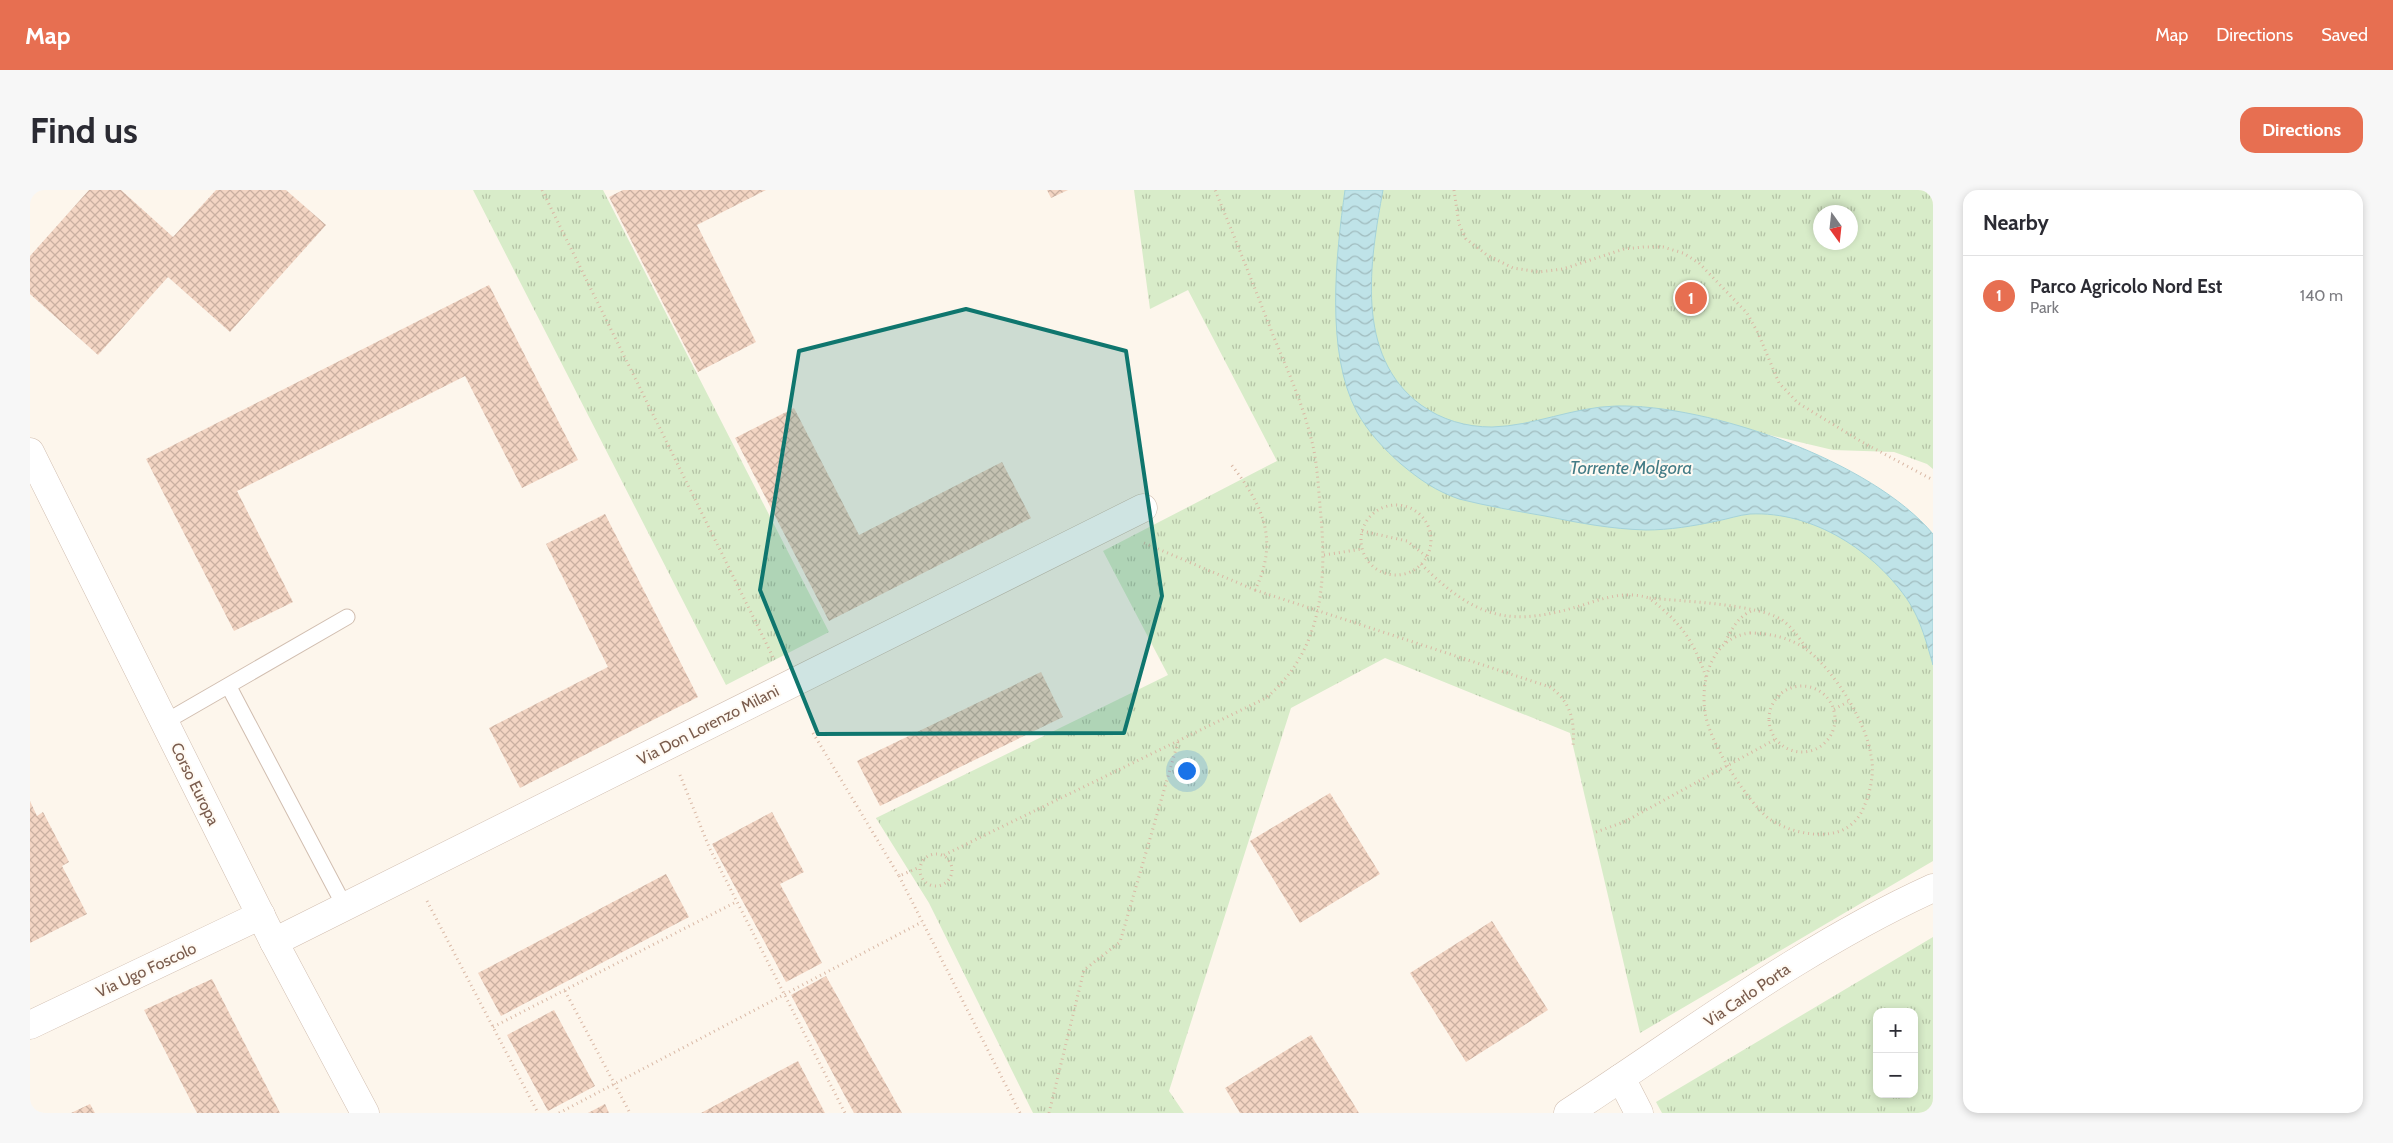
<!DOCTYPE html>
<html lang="en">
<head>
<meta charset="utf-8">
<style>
  :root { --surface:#fff; --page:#f7f7f7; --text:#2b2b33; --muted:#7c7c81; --line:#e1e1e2; --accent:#e76f51 }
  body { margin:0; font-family:Cabin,sans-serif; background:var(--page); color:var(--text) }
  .controls { position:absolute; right:15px; bottom:15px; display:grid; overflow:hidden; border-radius:10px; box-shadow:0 2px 8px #0003 }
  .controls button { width:45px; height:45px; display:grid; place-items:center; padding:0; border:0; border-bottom:1px solid var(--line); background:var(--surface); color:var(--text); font:25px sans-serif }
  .compass { position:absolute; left:1783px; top:15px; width:45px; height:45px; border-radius:50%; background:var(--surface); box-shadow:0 2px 8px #0003; rotate:165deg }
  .you { position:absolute; left:1156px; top:580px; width:18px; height:18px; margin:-12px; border:4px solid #fff; border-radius:50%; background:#1a73e8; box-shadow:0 0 0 8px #1a73e833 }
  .badge { display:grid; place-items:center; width:32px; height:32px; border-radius:50%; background:var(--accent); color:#fff; font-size:16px; font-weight:700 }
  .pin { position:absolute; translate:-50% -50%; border:2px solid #fff; box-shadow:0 1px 5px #0006 }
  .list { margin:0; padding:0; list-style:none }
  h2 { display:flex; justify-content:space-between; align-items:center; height:65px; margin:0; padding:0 20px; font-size:21px }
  h2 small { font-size:16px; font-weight:400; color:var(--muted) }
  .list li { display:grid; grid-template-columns:32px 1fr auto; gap:15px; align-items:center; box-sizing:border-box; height:80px; padding:0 20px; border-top:1px solid var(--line) }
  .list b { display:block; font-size:19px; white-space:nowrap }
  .list p { margin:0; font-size:16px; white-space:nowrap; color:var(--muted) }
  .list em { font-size:16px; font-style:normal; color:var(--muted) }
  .map { position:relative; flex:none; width:1903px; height:923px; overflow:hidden; border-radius:15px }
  header { display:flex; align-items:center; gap:30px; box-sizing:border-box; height:70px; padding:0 25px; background:var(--accent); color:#fff }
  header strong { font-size:24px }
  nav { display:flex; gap:28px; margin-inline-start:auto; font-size:18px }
  .intro { display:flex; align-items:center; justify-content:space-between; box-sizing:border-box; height:120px; padding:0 30px }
  h1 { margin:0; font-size:35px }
  .button { padding:12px 22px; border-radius:15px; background:var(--accent); color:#fff; font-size:18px; font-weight:700 }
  main { display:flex; gap:30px; padding:0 30px }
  aside { flex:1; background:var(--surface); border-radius:15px; box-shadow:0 2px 8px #0003 }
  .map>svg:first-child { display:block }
  .grass { fill:url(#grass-tufts); fill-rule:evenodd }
  .water { fill:url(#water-waves); stroke:#a5d3da }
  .building { fill:url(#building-cross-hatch) }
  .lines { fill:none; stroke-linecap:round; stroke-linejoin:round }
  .service-casing { stroke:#d1beb0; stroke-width:17 }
  .minor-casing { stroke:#d1beb0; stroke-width:29 }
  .tertiary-casing { stroke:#d1beb0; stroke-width:29 }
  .path { stroke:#d9b8a5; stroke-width:3; stroke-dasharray:1 4; stroke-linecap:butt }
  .service { stroke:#fff; stroke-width:15 }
  .minor { stroke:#fff; stroke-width:28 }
  .tertiary { stroke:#fff; stroke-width:28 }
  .marked { fill:#0f766e; fill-opacity:0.2; stroke:#0f766e; stroke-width:4; stroke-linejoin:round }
  .labels { text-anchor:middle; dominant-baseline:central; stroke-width:4; stroke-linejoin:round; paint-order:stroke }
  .street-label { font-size:16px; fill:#7a5c4d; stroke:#fffaf3 }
  .water-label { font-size:18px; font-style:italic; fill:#437c86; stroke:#fffaf3 }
</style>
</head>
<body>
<header>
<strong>Map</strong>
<nav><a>Map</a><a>Directions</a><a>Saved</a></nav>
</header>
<div class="intro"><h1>Find us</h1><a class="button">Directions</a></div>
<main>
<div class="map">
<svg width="1903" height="923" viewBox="0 0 1903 923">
  <defs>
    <pattern id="grass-tufts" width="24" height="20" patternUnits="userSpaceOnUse" patternTransform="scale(1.25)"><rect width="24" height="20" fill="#d8ecc9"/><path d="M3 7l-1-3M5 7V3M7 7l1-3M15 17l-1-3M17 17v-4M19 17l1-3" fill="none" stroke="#b4c2a5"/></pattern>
    <pattern id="water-waves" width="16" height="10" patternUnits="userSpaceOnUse" patternTransform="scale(1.25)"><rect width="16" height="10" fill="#bfe3e8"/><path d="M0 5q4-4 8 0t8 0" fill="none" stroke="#a0bbbe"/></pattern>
    <pattern id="building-cross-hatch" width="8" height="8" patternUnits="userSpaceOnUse" patternTransform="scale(1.25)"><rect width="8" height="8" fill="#f3d5c3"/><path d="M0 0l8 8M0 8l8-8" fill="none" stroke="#cab0a1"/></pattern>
  </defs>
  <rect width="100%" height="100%" fill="#fdf6ec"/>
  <path class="grass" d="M443,0H573L799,442L696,495Z
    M1104,0H1903V279L1897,274L1864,262L1803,260L1735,244L1685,268L1903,359V671L1610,843L1540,543L1355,468L1261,518L1139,901L1154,923H1003L899,713L846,628L1138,485L1073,361L1247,271L1158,100L1120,119ZM1790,22H1820V52H1790Z
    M1903,747V923H1632L1626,912ZM1847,822H1884V904H1847Z"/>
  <path class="water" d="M1315,0H1353C1340,71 1324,166 1391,215C1412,230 1436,237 1462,237C1504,236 1543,217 1586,216C1679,214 1842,271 1903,344V475C1897,454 1891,431 1879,412C1845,361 1783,321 1720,324C1709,325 1698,329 1687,331C1664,336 1639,340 1616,340C1581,339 1549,333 1515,326C1486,321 1457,316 1429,309C1406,301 1390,290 1371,274C1354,259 1338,242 1327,222C1295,162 1306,65 1315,0Z"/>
  <path class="building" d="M59,0H91L143,47L186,0H256L296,35L200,142L138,87L68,165L0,104V66Z
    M593,0H736L667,35L726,152L668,182L579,7Z
    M1017,0H1038L1021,8Z
    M459,95L548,270L492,298L435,186L207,301L263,412L204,441L116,269Z
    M764,218L829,345L972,272L1001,328L799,431L705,248Z
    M575,324L668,507L490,598L459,538L578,477L516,354Z
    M1011,482L1033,527L850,616L827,571Z
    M1300,603L1350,684L1270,733L1220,651Z
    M0,611L7,626L13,622L39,672L32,676L57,724L0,753Z
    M742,622L774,682L750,694L792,773L756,792L682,654Z
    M636,684L659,727L471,826L448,783Z
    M1462,731L1518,820L1436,872L1380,783Z
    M796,786L872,923H824L761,805Z
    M182,789L250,923H167L114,820Z
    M524,820L565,896L518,921L477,845Z
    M1281,845L1329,923H1210L1195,898Z
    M768,871L795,923H671Z
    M60,914L65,923H41Z
    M575,914L579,923H558Z"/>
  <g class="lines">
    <g class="service-casing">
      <path id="service" d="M199,497L315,717
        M135,532L317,427"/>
    </g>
    <g class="minor-casing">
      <path id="minor" d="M244,752L1113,318
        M0,835L231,725
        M1591,888L1609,923"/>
    </g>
    <g class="tertiary-casing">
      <path id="tertiary" d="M0,262L244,752L335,923
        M1538,923C1658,845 1773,757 1903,698"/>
    </g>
    <path class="path" d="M512,0L743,467
      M1424,0L1429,34L1436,49L1457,65L1483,78L1509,82L1533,79L1594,59L1614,57H1633L1653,63L1669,73L1717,123L1728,143L1749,193L1768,213L1832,252L1903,290
      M1331 350a35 35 0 1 1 70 0a35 35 0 1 1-70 0Z
      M1332,341L1377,351L1397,367
      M1114,353L1225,400C1250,349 1232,314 1200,273
      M1294,365L1332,359
      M1391,374C1447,430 1481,438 1556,414C1577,407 1597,401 1619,408
      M1225,400L1520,497C1541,512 1545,531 1543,556
      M1720,443C1739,443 1762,448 1777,460C1804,480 1836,532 1841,565C1845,583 1840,605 1832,621C1825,635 1812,643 1796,644C1778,646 1753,639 1738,628C1715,608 1679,552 1675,522C1670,489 1683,447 1720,443Z
      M1695,452C1702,439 1707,428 1721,421
      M1676,487C1663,449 1650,432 1619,408C1649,411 1728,414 1752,430C1762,437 1770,449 1777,459
      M1739 529a33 33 0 1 1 66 0a33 33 0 1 1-66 0Z
      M1804,519L1818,512
      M783,543L869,686L890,677
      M650,585L679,657L815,923
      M1566,642L1594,632L1746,549
      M890 680a16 16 0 1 1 32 0a16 16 0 1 1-32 0Z
      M914,665L1236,508C1295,458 1297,386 1290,316C1288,293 1287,270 1281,248C1272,212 1257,179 1243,145C1224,96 1205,48 1185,0
      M869,686L990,923
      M397,711L508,923
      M535,801L600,923
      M463,837L706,712
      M529,923L892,732
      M1019,923L1054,780L1090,752L1148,552"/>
    <use href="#service" class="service"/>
    <use href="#minor" class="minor"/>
    <use href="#tertiary" class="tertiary"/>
  </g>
  <path class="marked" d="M936,119L1096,161L1132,406L1094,543L788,544L730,400L769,161Z"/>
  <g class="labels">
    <g class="street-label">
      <text transform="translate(678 535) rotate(-27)">Via Don Lorenzo Milani</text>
      <text transform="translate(165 594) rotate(64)">Corso Europa</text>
      <text transform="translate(116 780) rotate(-25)">Via Ugo Foscolo</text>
      <text transform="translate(1717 805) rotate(-34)">Via Carlo Porta</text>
    </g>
    <g class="water-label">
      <text x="1601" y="278">Torrente Molgora</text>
    </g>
  </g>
</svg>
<div class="controls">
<button>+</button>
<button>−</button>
</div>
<svg class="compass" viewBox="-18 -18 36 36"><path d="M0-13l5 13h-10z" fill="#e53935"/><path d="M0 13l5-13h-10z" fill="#7c7c81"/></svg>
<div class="you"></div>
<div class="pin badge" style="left:1661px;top:108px">1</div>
</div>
<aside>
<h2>Nearby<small></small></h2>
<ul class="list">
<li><span class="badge">1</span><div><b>Parco Agricolo Nord Est</b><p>Park</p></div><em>140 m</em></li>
</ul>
</aside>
</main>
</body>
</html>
